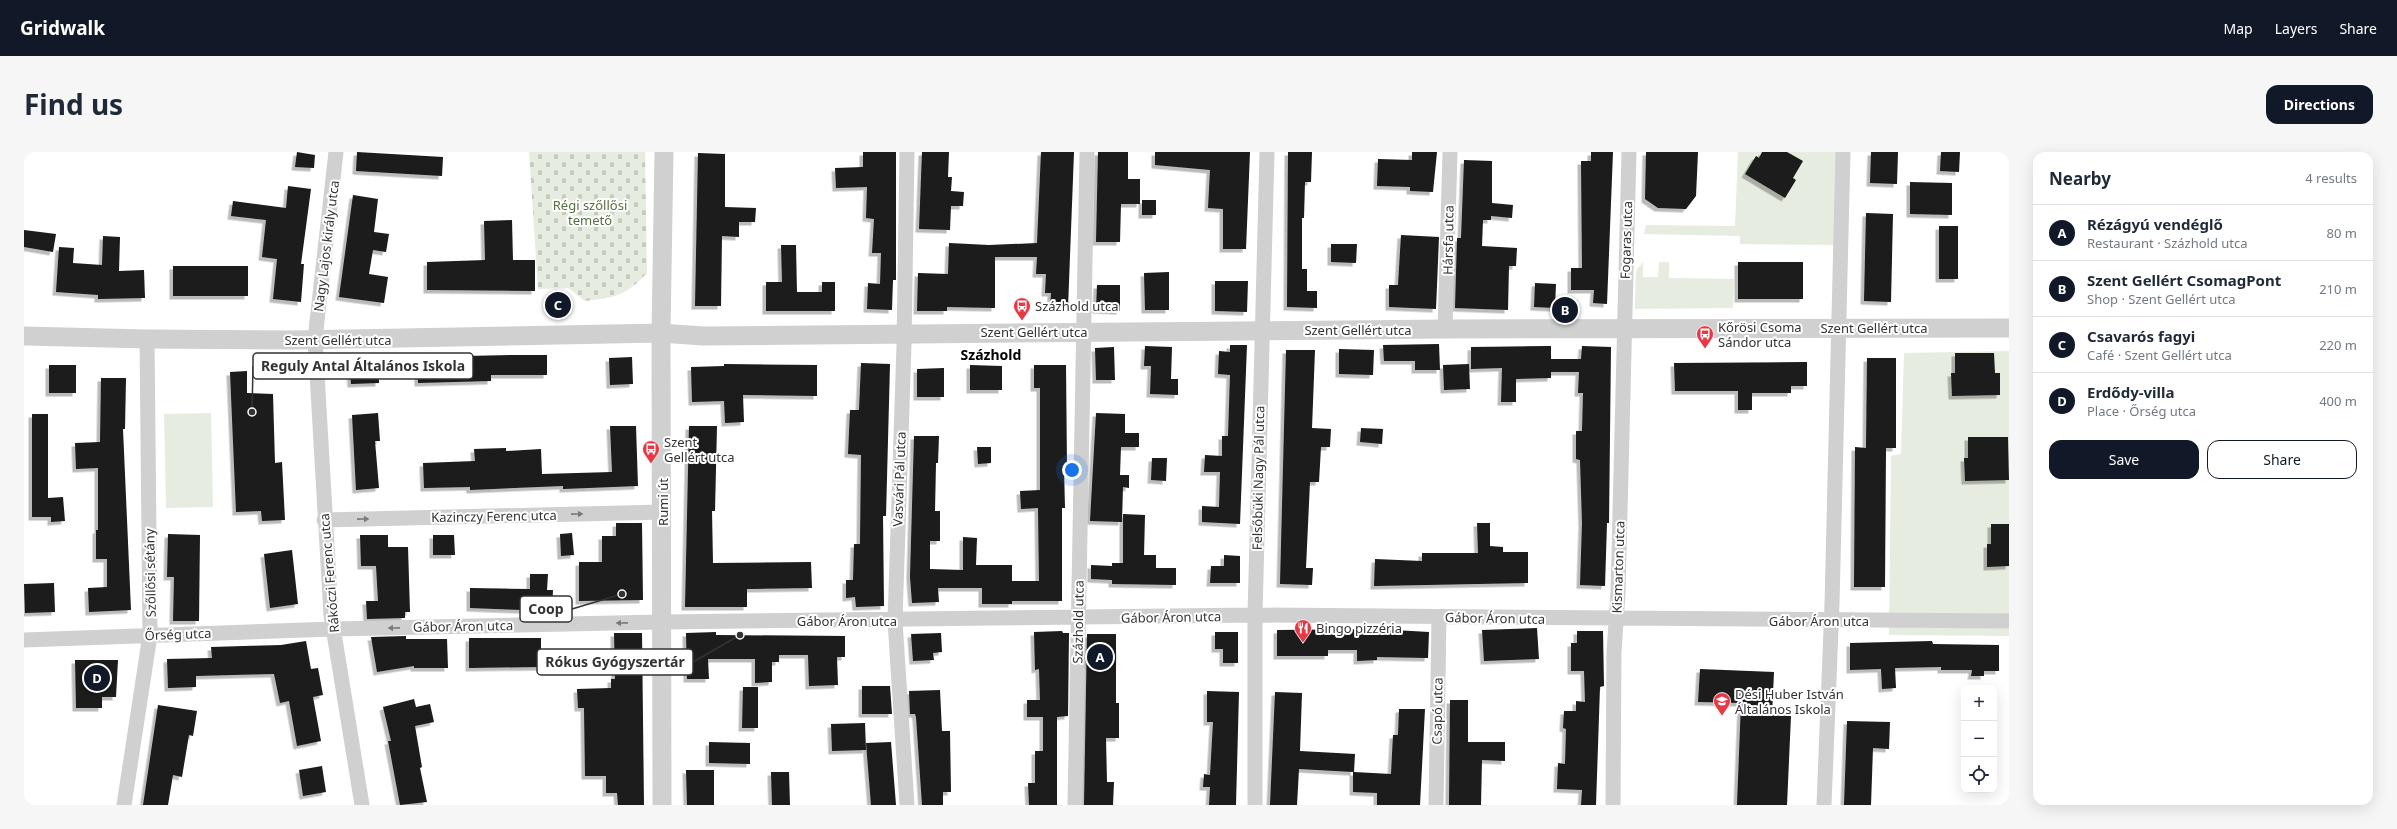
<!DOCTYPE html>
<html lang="en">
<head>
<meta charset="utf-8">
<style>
  :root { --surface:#fff; --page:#f6f6f7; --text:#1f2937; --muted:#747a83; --line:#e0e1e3; --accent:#111827 }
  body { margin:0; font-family:"Noto Sans",sans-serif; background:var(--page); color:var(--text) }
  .controls { position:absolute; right:12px; bottom:12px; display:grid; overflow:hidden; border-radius:8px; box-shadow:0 4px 16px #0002 }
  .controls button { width:36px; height:36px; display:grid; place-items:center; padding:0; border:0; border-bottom:1px solid var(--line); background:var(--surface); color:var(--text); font:20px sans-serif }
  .you { position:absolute; left:1048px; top:318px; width:14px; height:14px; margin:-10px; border:3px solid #fff; border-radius:50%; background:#1a73e8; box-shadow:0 0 0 6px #1a73e833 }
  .badge { display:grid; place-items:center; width:26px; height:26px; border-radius:50%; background:var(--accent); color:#fff; font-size:13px; font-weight:700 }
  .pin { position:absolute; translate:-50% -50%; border:2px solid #fff; box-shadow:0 1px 4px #0006 }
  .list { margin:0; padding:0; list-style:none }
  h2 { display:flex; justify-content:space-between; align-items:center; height:52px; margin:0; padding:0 16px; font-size:17px }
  h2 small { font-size:13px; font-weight:400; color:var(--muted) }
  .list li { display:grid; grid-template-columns:26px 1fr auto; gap:12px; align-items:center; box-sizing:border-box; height:56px; padding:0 16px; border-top:1px solid var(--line) }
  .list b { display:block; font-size:15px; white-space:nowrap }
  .list p { margin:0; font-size:13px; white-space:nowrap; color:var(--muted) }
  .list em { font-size:13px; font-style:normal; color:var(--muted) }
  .actions { display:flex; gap:8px; padding:12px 16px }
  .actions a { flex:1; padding:9px 0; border:1px solid var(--accent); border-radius:12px; text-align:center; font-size:14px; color:var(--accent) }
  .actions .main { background:var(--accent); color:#fff }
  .icon { flex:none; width:22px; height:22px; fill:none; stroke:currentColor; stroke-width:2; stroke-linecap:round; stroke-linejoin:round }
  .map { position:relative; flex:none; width:1985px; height:653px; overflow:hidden; border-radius:12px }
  header { display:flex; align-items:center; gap:24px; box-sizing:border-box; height:56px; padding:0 20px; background:var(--accent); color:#fff }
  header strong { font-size:19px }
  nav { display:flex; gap:22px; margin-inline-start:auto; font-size:14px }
  .intro { display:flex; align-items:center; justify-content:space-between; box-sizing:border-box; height:96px; padding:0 24px }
  h1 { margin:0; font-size:28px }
  .button { padding:10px 18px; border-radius:12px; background:var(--accent); color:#fff; font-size:14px; font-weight:700 }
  main { display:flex; gap:24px; padding:0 24px }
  aside { flex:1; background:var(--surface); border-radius:12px; box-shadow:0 4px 16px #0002 }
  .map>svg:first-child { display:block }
  .grass { fill:#e6ecdf }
  .cemetery { fill:url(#cemetery-stones) }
  .building { fill:#1a1a1a; filter:url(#shadow) }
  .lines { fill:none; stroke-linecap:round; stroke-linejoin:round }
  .minor { stroke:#d0d0d0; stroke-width:15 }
  .tertiary { stroke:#d0d0d0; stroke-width:19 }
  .oneway { fill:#7a7a7a }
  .labels { text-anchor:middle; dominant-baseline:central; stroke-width:4; stroke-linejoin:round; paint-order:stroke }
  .park-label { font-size:13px; fill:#56703f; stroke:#fff }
  .street-label { font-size:13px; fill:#333; stroke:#fff }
  .poi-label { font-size:13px; fill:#333; stroke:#fff; text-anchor:start }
  .neighbourhood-label { font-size:14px; font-weight:bold; fill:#000; stroke:#fff }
  .leader { fill:none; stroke:#333; stroke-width:1.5 }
  .callout-dot { fill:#333; stroke:#fff; stroke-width:1.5 }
  .callout { fill:#fff; stroke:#333; stroke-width:1.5 }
  .callout-label { font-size:14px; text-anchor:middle; font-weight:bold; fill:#333 }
</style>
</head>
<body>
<header>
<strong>Gridwalk</strong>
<nav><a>Map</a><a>Layers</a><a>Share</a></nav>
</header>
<div class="intro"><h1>Find us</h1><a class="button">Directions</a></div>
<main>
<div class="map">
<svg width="1985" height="653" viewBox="0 0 1985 653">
  <defs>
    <pattern id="cemetery-stones" width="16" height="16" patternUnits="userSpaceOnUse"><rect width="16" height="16" fill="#e6ecdf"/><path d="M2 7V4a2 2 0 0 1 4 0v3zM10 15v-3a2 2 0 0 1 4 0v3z" fill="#c6cbc0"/></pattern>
    <filter id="shadow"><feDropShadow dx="-3.5" dy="3.5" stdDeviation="0" flood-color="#0004"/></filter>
  </defs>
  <rect width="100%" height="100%" fill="#fff"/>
  <path class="grass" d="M1714,0H1813L1811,93L1716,92V84H1712L1620,82L1622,73L1711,74Z
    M1619,110V125H1634L1635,110H1645V126L1710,127L1709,156L1611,157L1612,119Z
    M1985,199V484L1865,483L1867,304L1877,302L1880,201Z
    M187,261L189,355L142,356L140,262Z"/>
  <path class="cemetery" d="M505,0H621L623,121C600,145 592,145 561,149L544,136L514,137Z"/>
  <path class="building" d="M273,0L291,3L290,16L271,15Z
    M333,0L419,5L418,24L332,19Z
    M839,0H872V128H869L868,158L843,157L844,131L856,132L857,101H848L850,67L842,66L843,35L812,36L811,16L839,15Z
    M898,0H925L924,25H928L927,39L940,40L939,54H927L926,78L895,77Z
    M1017,0H1050L1044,156L1026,155L1027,141H1021L1022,122H1012L1013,105H971V156L923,155V159H893L894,121L924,122L925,91L965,93L1013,91Z
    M1074,0H1104V27H1116V52H1097L1096,90H1072Z
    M1131,0H1226L1222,97H1199V57L1184,56L1186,18L1131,13Z
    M1264,0H1288L1287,30H1281L1280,66H1278V117H1283V139H1293V156L1263,155Z
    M1388,0H1413L1409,40L1386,39V35L1353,34L1354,7L1388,8Z
    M1567,0H1589L1583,152L1569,151L1570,138H1547V116H1558L1557,9H1567Z
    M1622,0H1674L1672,44L1662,57L1634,56L1621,47Z
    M1738,0H1763L1779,9L1769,26L1772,28L1761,46L1721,22L1732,4L1735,6Z
    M1847,0H1874L1873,32L1846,31Z
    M1917,0H1936L1935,20L1916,19Z
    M674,1L701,2V55L732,56L731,70H715V85L698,84L697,154H671Z
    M1440,8L1468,9V51L1489,53L1488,66L1467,64V68H1459L1458,94L1493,96L1492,114H1485L1484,158L1431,156L1433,86H1437Z
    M1886,30L1928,31V63L1886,62Z
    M264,34L287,37L277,112H280L277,150L249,147L253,107L238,105L242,68L207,64L209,49L262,56Z
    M329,43L354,47L350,80L365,82L362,100L349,98L345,122L364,125L360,151L315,145Z
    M1118,48H1132V63H1118Z
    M1842,61L1869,62L1867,150L1840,149Z
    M488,68L489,108H511V139L403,138V110L461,108L460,69Z
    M1915,74H1934V127H1915Z
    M0,78L32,82L29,100L0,95Z
    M1377,83L1415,85L1412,157L1365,155V133H1374Z
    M79,84L96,85L95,119L120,118L121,146L74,147V143L32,140L35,95L50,96L49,111L78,113Z
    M1307,92H1333L1332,111L1307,110Z
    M757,93H772L773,140H798V130H811V159H742V130H758Z
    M1714,110H1779V147H1714Z
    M149,114H224V144H149Z
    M1145,120V158H1121L1120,121Z
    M1191,129H1224L1223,160L1191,159Z
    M1511,131L1532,132L1531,156L1510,155Z
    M1073,133H1096V159L1072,158Z
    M1415,192L1416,218H1391V209H1360L1359,193Z
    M1206,193H1223L1216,372L1178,370V354L1195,355L1196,320H1180L1181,303L1198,304V284H1204L1206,223L1194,222L1195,199L1206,200Z
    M1121,194L1148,195L1147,227H1154V243L1126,242L1127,214H1120Z
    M1527,194V207H1557L1558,194L1587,195L1585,371H1583L1581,434L1556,433L1558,371L1556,308L1552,307V279H1558L1559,241H1554L1555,220H1527V226L1492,227V250H1477L1478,216L1447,217V195Z
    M1090,195L1091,228H1072L1071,196Z
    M1315,197L1350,198L1349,223L1315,222Z
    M1262,198H1291L1288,276L1307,277L1306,295H1297L1295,330H1286L1282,416H1289L1288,433L1256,432Z
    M1931,201H1970L1971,221H1976V243L1928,244L1927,221H1931Z
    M354,203L355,231L327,232L325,204Z
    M488,203H523V223H467V229L394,231L393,205Z
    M608,205L609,232L586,233L585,206Z
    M1843,206H1872V296H1862L1861,435H1830L1831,295L1842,296Z
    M1783,210V234H1767V241H1728V258H1714V239H1651L1650,211Z
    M837,211L866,212L862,364H859L860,454L832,455L831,445L822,446V428H829L830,392H836L837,303L824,302L826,258H835Z
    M700,212L793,213V244L719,243L720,270L701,271L700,249L668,250L667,215L700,214Z
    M1445,212L1446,237L1420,238L1419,213Z
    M25,213H52V241H25Z
    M946,213L978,214V238H946Z
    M1010,213H1042L1043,316H1040L1041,356H1038V449H988V452H958V436H914L915,450L888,451L886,425L890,284H915L914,311H912L911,359H916V389H906V417L939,418V385L953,386L952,413H988V429H1015L1014,356L997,357L996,339L1016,338V236H1010Z
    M920,216V245H893V217Z
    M223,219V241L249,242L251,311L258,310L261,368L238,369L237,359L212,360L206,220Z
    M77,226H102L101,277H99L107,458L65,460L64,436L83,435V407H72V378H74V316L52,317L51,291L76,290Z
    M354,261L356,289H351L355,336L332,338L328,263Z
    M1072,261L1101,262V281H1115V295H1097L1096,323H1105V336L1099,335L1098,370L1066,369Z
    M8,262H24V346L39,345L41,369L27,370V365H8Z
    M586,274H612L614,334L539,337V334L446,338V335L400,336L399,311L451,309L450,297L482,296V299L517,297L518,322L588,320Z
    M665,274H693L691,359H688L689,411L787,410L788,436L723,437V455H661Z
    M1337,276L1359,277L1358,292L1336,290Z
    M1944,285H1984L1985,328L1941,329L1940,306H1944Z
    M953,295H967V311L954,312Z
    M1128,306H1143L1142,329L1127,328Z
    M1099,362L1121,363L1120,403H1132V416H1152V433L1088,432V428L1067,427V413L1088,414V411H1099Z
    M592,371H618L619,448L555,449V410H578V384H592Z
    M1453,371H1466V394L1479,395V400H1504V431L1350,434L1351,407L1398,409V401H1454Z
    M1967,372H1985V414L1963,415V392H1967Z
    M548,381L550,403L537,404L536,382Z
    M144,382L176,383L175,469H149L150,425H143Z
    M336,383H364V395H384L386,460H381V466L343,467L342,449H354L352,414H337Z
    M409,383H430L431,403H409Z
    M268,398L274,452L246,456L240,402Z
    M1200,403L1216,404V431H1186L1187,414H1200Z
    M506,422H524L523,438H529L528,459L446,456V436L506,437Z
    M30,431L31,460L1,461L0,432Z
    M1513,476L1515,507L1460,509L1458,478Z
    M1352,477L1405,480L1404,506L1353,505V508L1333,509V498H1304V504H1253V478Z
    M1038,479L1039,481H1045L1044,564L1033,565V653H1005L1004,631H1011V599H1019V565H1003V548H1016L1015,517L1011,518L1010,480Z
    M1553,479H1579L1580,534L1576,535L1572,653H1557L1558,638L1533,637L1534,611L1541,612L1542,577L1539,576L1540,559H1552V549L1561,550L1560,519H1547V491H1553Z
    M692,480V483L821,484V505H813L814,533L785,534L784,503H755V510H748V530L731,531V507H684L685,527H663L662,481Z
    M1191,480H1214V511H1199V497H1191Z
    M590,481H618L620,653H594L593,641H582V624H561L560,556H554L553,537L587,536V527H591Z
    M917,481L918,500L909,501L910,508L889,509L887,482Z
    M1063,482H1092V551H1095V586H1082L1083,630H1090L1089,653H1060Z
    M382,484V487H423L424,516H390V514L353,520L347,485Z
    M445,486H517V515L445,516Z
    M282,489L287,517L294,516L299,543L289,545L297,589L273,594L265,549L256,551L250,522L172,524V535L144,536L143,507L188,506L187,495L257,493Z
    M1908,489L1909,492L1975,493V519H1960V524H1947L1948,518H1917V515L1871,516L1872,536L1858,537L1857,517L1826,518V491Z
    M51,508H94L92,545H78V556H52Z
    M1676,517L1750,520L1748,563L1767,564L1763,653H1713L1717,551L1674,550Z
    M838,534H866L868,562H838Z
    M719,535H734V576H718Z
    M916,538L918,579H926L927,640H919V653H898L892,565L891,562H886L885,539Z
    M1183,539L1215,540L1212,653H1185L1186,635H1179L1180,622L1186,623L1189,570H1183Z
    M1251,540L1278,541L1276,599L1331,602L1330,620L1367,622L1369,583H1374L1375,557H1401L1396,653H1353V641L1329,640V620L1275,617L1273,653H1246Z
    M390,547L392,555L406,552L410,570L391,574L398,615L396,616L403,650L376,653L364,589H367L359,555Z
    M1426,548H1444V590H1481V609L1458,608L1457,653H1425Z
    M134,553L173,559L169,584L165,583L158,625L149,623L144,653H119Z
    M1823,569L1866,570L1865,597L1849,596L1847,653H1820Z
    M841,571L842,598L808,599L807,572Z
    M685,590L726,591V612L685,611Z
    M867,590L872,653H847L842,591Z
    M298,614L302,640L279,644L275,618Z
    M662,618H690V653H663Z
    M747,620H765L766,653H748Z"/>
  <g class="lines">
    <path class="minor" d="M312,0L291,187L307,463L338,653
      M883,0L880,193L871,469L883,653
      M1421,177L1426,0
      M300,368L639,360
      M0,488L309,477L637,470L1231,463L1985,469
      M100,653L126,483L123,187
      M1051,653L1063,0
      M1231,653V463L1243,0
      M1412,653L1415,465
      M1589,653L1590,500L1594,441L1605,0
      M1800,653L1808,452L1819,0"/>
    <path class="tertiary" d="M0,184L123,187L270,188L637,181L679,184L1421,177L1985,176
      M638,653L637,181L640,0"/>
  </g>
  <defs><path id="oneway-solid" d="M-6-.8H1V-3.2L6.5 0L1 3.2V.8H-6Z"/></defs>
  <g class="oneway">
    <use href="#oneway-solid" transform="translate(553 362) rotate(-1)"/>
    <use href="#oneway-solid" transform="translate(339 367) rotate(-1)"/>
    <use href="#oneway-solid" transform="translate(598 471) rotate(179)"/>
    <use href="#oneway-solid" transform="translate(370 476) rotate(179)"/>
  </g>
  <defs>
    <g id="bus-pin" transform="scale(0.9)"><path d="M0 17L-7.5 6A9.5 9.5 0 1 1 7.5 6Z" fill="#e63946" stroke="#fff"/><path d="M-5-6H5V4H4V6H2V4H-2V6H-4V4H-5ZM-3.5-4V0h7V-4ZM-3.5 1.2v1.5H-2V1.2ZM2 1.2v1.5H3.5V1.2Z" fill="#fff"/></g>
    <g id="restaurant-pin" transform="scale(0.9)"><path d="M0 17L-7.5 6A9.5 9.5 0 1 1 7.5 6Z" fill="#e63946" stroke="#fff"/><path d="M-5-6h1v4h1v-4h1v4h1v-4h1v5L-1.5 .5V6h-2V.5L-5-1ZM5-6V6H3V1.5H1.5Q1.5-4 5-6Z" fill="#fff"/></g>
    <g id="school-pin" transform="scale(0.9)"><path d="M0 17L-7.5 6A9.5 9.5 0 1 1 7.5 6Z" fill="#e63946" stroke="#fff"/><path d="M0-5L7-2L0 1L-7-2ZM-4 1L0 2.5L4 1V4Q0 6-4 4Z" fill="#fff"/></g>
  </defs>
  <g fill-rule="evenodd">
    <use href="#bus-pin" x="998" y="154"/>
    <use href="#bus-pin" x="1681" y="182"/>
    <use href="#bus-pin" x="627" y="297"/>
    <use href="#restaurant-pin" x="1279" y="476"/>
    <use href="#school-pin" x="1698" y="549"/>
  </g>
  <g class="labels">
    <g class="park-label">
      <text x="566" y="53">Régi szőllősi<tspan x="566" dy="15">temető</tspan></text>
    </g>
    <g class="street-label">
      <text transform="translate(1424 88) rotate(-89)">Hársfa utca</text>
      <text transform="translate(1602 88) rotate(-88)">Fogaras utca</text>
      <text transform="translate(302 94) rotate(-83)">Nagy Lajos király utca</text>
      <text x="1850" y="176">Szent Gellért utca</text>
      <text x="1334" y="178">Szent Gellért utca</text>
      <text x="1010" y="180">Szent Gellért utca</text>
      <text x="314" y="188">Szent Gellért utca</text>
      <text transform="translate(1234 326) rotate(-89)">Felsőbüki Nagy Pál utca</text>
      <text transform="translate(875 327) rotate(-88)">Vasvári Pál utca</text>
      <text transform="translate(639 350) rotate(-90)">Rumi út</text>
      <text transform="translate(470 364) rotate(-1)">Kazinczy Ferenc utca</text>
      <text transform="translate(1594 415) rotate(-88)">Kismarton utca</text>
      <text transform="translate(126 421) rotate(-91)">Szőllősi sétány</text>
      <text transform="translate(305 421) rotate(-95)">Rákóczi Ferenc utca</text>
      <text transform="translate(1147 465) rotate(-1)">Gábor Áron utca</text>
      <text transform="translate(1471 466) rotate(1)">Gábor Áron utca</text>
      <text x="823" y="469">Gábor Áron utca</text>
      <text x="1795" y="469">Gábor Áron utca</text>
      <text transform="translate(1054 470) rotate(-89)">Százhold utca</text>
      <text transform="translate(439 474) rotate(-1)">Gábor Áron utca</text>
      <text transform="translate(154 482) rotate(-2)">Őrség utca</text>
      <text transform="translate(1413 559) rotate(-89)">Csapó utca</text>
    </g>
    <g class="poi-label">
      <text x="1011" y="154">Százhold utca</text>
      <text x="1694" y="175">Kőrösi Csoma<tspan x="1694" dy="15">Sándor utca</tspan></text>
      <text x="640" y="290">Szent<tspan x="640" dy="15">Gellért utca</tspan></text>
      <text x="1292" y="476">Bingo pizzéria</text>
      <text x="1711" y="542">Dési Huber István<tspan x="1711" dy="15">Általános Iskola</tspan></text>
    </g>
    <g class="neighbourhood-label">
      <text x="967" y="202">Százhold</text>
    </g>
  </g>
  <path class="leader" d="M228 260L229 214M598 442L548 457M716 483L669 510"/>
  <g class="callout-dot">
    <circle cx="228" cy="260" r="4"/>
    <circle cx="598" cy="442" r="4"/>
    <circle cx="716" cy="483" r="4"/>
  </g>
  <g class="callout">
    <rect x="229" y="201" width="220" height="26" rx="4"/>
    <rect x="496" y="444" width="52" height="26" rx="4"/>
    <rect x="513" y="497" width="156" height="26" rx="4"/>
  </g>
  <g class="callout-label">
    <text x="339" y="219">Reguly Antal Általános Iskola</text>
    <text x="522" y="462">Coop</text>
    <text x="591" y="515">Rókus Gyógyszertár</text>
  </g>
</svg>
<div class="controls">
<button>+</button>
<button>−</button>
<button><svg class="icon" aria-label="locate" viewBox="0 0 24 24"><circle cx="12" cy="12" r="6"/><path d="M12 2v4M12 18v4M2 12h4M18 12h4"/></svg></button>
</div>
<div class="you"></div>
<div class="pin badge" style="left:1076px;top:505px">A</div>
<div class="pin badge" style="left:1541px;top:158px">B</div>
<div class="pin badge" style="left:534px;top:153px">C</div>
<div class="pin badge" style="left:73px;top:526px">D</div>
</div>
<aside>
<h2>Nearby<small>4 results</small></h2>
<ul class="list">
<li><span class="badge">A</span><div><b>Rézágyú vendéglő</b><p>Restaurant · Százhold utca</p></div><em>80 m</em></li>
<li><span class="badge">B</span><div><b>Szent Gellért CsomagPont</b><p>Shop · Szent Gellért utca</p></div><em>210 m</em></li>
<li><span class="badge">C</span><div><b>Csavarós fagyi</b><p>Café · Szent Gellért utca</p></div><em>220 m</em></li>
<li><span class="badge">D</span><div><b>Erdődy-villa</b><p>Place · Őrség utca</p></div><em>400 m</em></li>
</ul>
<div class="actions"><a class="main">Save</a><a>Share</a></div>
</aside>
</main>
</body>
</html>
